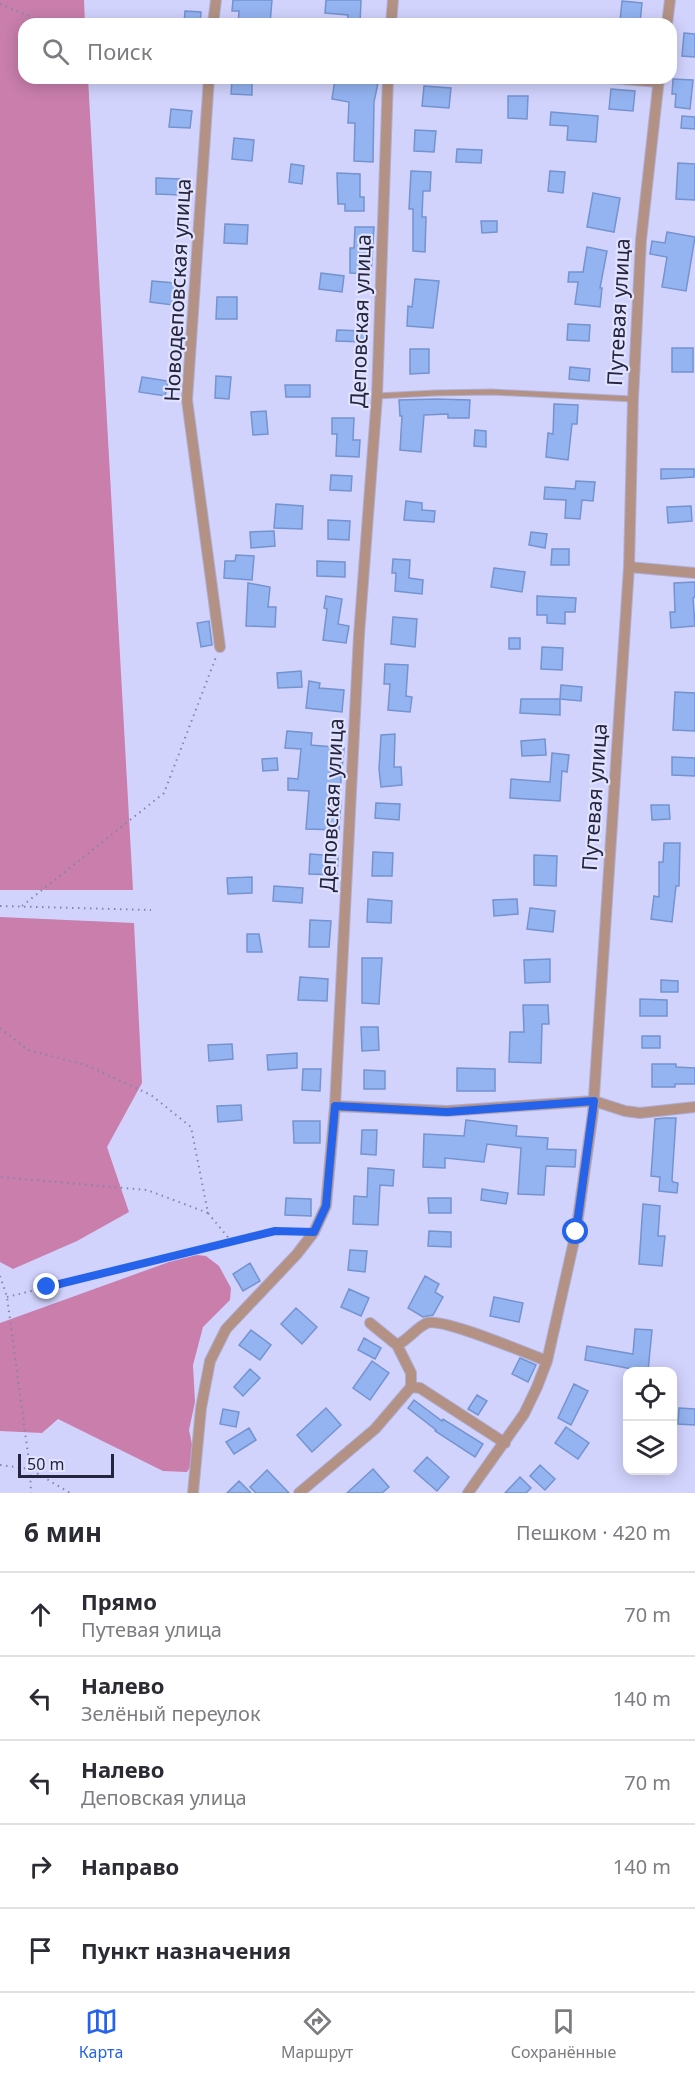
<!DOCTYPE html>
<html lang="ru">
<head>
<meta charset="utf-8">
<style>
  :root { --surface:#fff; --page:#f2f2f3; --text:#2b2b33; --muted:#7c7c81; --line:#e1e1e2; --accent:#2563eb }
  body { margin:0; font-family:"Noto Sans",sans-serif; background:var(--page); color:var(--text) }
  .controls { position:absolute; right:18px; bottom:18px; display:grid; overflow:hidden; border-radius:12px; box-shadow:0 3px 15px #0003 }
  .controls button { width:54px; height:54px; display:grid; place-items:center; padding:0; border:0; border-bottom:2px solid var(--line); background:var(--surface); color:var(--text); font:30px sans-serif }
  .scale { position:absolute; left:18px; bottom:15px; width:96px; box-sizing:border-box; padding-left:6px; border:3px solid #25243f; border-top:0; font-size:16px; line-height:21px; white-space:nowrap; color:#25243f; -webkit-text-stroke:4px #e0e2fe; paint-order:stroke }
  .stop { position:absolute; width:18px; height:18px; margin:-14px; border:4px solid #2563eb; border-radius:50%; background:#fff }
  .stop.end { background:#2563eb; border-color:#fff; box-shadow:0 2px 6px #0008 }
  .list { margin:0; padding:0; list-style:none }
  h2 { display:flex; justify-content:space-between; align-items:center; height:78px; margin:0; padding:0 24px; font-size:26px }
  h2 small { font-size:20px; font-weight:400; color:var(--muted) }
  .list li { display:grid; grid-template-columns:39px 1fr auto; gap:18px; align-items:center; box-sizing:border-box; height:84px; padding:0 24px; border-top:2px solid var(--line) }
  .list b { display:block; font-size:22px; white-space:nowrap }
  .list p { margin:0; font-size:20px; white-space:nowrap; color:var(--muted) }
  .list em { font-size:20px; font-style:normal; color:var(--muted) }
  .icon { flex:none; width:33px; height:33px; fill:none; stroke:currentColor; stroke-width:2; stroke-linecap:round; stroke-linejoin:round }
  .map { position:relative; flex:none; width:695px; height:1493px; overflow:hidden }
  .search { position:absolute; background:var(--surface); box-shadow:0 3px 15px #0003; left:18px; right:18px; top:18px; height:66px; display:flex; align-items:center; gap:15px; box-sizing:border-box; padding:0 21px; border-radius:18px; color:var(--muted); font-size:22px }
  .sheet { height:498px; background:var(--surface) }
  nav { display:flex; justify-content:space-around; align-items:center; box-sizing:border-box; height:84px; border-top:2px solid var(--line); background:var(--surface); font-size:16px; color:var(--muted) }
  nav a { display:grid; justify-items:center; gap:3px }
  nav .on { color:var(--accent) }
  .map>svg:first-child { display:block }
  .forest { fill:#c97eac }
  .building { fill:#93b3f1; stroke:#7493cf; stroke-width:1.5 }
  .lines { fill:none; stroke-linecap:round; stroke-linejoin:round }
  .lane-casing { stroke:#afb0d7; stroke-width:7 }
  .street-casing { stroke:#afb0d7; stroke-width:12 }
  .path { stroke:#8485a8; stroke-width:2; stroke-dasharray:1.5 4.5; stroke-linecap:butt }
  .lane { stroke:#b39285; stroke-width:5 }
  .street { stroke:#b39285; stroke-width:10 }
  .route { stroke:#2563eb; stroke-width:8 }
  .labels { text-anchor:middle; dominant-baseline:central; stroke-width:4.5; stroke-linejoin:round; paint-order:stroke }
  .street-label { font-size:21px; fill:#25243f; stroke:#e0e2fe }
</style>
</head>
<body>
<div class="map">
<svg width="695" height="1493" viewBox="0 0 695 1493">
  <rect width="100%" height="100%" fill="#d2d3fd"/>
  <path class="forest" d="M0,0H84L85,24H24V78H88L133,890H0Z
    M0,917L134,923L142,1083L107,1147L129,1212L77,1241L13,1269L0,1262Z
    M197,1255L206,1256L219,1266L231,1288L230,1300L203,1327L193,1365L195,1402L189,1430L195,1459L187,1472L163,1471L58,1419L42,1433L0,1431V1323L169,1262Z"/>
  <path class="building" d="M233,0H272L270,24H238L239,11H232Z
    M326,0H361L360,24H347L348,15L325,13Z
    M622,1L642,3L640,23L620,21Z
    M185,11L201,12L200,24H184Z
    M684,33L695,34V57L682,56Z
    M335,79L353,82V79L378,83L374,102L373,162L354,161L355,123H348L349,102L332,99Z
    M673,79L693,80L690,109L675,107L676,94H672Z
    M232,80L252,81V95L231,94Z
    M424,86L451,88L449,108L422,106Z
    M611,89L635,91L633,111L609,109Z
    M508,96H528L527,119L508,118Z
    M171,109L192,111L190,128L169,127Z
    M551,112L598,116L596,142L567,140L568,126L550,125Z
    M682,116L695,117V129L681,128Z
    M415,130L436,131L434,152L414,151Z
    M234,138L254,140L252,161L232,159Z
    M457,149L482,150L481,163L456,162Z
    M678,163L695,164V200L676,199Z
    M291,164L304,166L302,184L289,182Z
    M411,171L431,172L430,191H423L422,217H426L425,252L413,251V209H409Z
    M550,171L565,172L563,193L548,191Z
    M337,173L360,174V197H364V211H345V204H338Z
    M156,178L181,179V195L156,194Z
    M593,193L620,198L614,232L587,227Z
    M481,221H497V232L482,233Z
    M225,224L248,225L247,244L224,243Z
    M355,227H374L371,274L350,273V248H354Z
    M667,232L695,237L686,291L662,287L667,257L650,254L652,241L665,243Z
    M587,247L607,251L600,288H602L600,307L575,304L578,282H568L569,272H583Z
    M321,273L344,276L342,292L319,289Z
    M415,279L439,281L433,328L407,326L408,306L412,307Z
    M152,281L175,283L173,305L150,302Z
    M217,297H237V319H216Z
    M568,324L590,325L589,341L567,340Z
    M337,330L365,331L364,342L336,341Z
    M672,348H693V372H672Z
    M410,349H429V373L410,374Z
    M570,367L590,369L589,381L569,379Z
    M216,376L231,377L229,399L215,398Z
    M142,377L168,381L165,396L139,392Z
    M285,385H310V397H286Z
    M437,399L470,400L469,418H448V414L424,415L421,452L400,450L402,416H400L399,400Z
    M554,404L578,405L577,424H572L568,460L546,457L548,433L553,434Z
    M266,411L268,434L253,435L251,412Z
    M332,418H354L353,440H360L359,457L336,456L337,434H332Z
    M475,430L486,431V447L474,446Z
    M661,469H694V477L661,479Z
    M331,475L352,476L351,491L330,490Z
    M576,481L595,482L593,501L582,500L580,519L565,518L566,500L544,499L545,487L575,489Z
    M406,501L422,503V510L435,511L434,522L404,520Z
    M276,504L303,506L302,529L274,528Z
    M691,506L692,521L668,523L667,507Z
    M328,520L350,521L349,540L328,539Z
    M274,531L275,546L251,548L250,532Z
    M531,532L547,534L545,548L529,545Z
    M552,549H569V565H551Z
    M236,555L254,556L252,580L224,578L225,561H235Z
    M393,559L410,560L409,578L423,580L422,594L395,591L396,573H392Z
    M317,561L345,562V577L317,576Z
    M494,568L525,572L522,592L491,587Z
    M695,582V597L693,598L695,626L671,628L670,612H675L674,583Z
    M248,583L270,587L268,607H276L275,627L246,626Z
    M326,596L342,599L338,624L349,626L346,643L323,640L327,609L324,608Z
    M537,596L576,598L575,612H565V624L547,623V615H537Z
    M393,617L417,619L415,647L391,644Z
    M209,621L212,645L201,647L197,623Z
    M509,638H520V649H509Z
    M542,647L563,648L562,670L541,669Z
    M385,664L408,665L406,696L412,697L410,712L388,710L390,684H384Z
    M301,671L302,687L278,688L277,673Z
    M309,681L320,683L319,688L344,690L342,712L306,708Z
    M561,685L582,687L581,701L560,699Z
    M675,692L695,693V731L673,730Z
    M521,699H560V715L520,713Z
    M287,731L312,733L311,745L344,748L340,790L336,791V801H341L339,830L306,829L309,791L288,790V778L298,779L301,749L285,748Z
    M395,734L394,767H401L402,785L381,787L379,769L381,735Z
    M545,739L546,755L522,756L521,741Z
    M552,753L569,755L567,772L562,771L560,801L510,798L511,779L550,782Z
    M672,757L695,758V776L672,775Z
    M277,758L278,770L263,771L262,759Z
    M376,803L400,804L399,820L375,818Z
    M651,805H669L670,819L652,820Z
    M664,843H680L679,886H676L672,922L651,919L654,896L659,897V862H663Z
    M373,852L393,853L392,876H372Z
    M310,854L338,856L337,875L309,874Z
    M534,855L557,856L556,886L534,885Z
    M252,877V893L228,894L227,878Z
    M274,886L303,888L302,903L273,901Z
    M368,899L392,901L391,923L367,922Z
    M517,899L518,914L494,916L493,900Z
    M530,908L555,911L553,932L527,929Z
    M310,920L331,921L329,947H309Z
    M247,934H259L262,952H247Z
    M362,958H382L379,1004L362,1003Z
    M550,959V982L525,983L524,960Z
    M300,977L328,979L327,1001L298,1000Z
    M661,980L678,981V992H661Z
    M640,999L667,1000V1016H640Z
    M523,1005H548L549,1024H542L541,1063L509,1062L510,1032H524Z
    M361,1027H378L379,1050L362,1051Z
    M642,1036H660V1048H642Z
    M232,1044L233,1059L209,1061L208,1045Z
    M297,1053V1068L268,1070L267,1055Z
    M652,1064H676V1067L695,1068V1084H675V1087H652Z
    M457,1068L495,1069V1091H457Z
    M303,1069H321L320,1091L302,1090Z
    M364,1070L385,1071V1089H364Z
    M241,1105L242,1120L218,1122L217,1106Z
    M666,1118H676L672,1180L673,1182L678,1183L677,1193L659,1191L660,1177L651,1176L655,1119Z
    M466,1120L517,1126L516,1136L548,1138L547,1149L576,1150L575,1167L546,1166L544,1195L518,1194L521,1148L487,1144L484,1162L445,1158V1168L423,1167L424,1134L464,1136Z
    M293,1121H320V1143H294Z
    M362,1130H377L376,1155L361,1154Z
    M368,1168L394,1170L393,1186L380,1185L378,1225L353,1224L354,1196L367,1197Z
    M482,1189L508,1193L506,1204L481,1200Z
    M286,1198L311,1199V1216L285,1215Z
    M428,1198H451V1213H429Z
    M643,1204L660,1206L658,1236H665L662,1266L639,1264Z
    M429,1231L451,1232V1247L428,1246Z
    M350,1250L367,1251L365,1272L348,1270Z
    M250,1263L260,1281L243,1291L233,1274Z
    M425,1276L439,1284L435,1292L443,1297L433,1315L423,1317L408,1308Z
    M349,1289L369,1298L361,1316L341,1307Z
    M494,1297L523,1303L519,1322L490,1316Z
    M296,1308L317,1327L302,1344L281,1324Z
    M635,1329L652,1330L648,1371H632V1369L585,1360L587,1346L633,1354Z
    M251,1330L271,1345L260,1360L239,1345Z
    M364,1338L381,1348L375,1359L358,1350Z
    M520,1358L536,1365L528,1382L512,1374Z
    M372,1361L389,1373L370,1400L353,1388Z
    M250,1369L260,1378L243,1396L234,1387Z
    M574,1384L588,1391L571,1425L558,1418Z
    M477,1395L487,1401L478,1415L468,1409Z
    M414,1400L442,1421L443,1419L483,1444L475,1457L435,1431L436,1430L408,1408Z
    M326,1408L341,1425L312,1452L297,1435Z
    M679,1408L695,1409V1425L678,1424Z
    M223,1409L239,1412L236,1427L220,1424Z
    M566,1427L589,1443L578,1459L555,1443Z
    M249,1428L256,1440L234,1454L226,1442Z
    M427,1457L449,1477L437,1491L414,1471Z
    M540,1465L555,1479L545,1490L530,1476Z
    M373,1469L389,1487L382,1493H347Z
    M267,1470L289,1493H256L250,1487Z
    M520,1477L531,1488L526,1493H505Z
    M239,1481L251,1493H227Z"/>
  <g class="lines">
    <g class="lane-casing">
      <path id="lane" d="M377,396L435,393L492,392L633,399"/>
    </g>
    <g class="street-casing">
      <path id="street" d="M213,24L216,0
        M391,24L393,0
        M667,24L670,0
        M209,78L187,400L220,647
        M609,78L659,82
        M629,567L695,573
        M335,1106L447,1111L594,1101L625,1111L640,1113L695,1107
        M397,1345C409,1339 416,1328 427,1323C442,1317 528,1354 547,1361
        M411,1387L420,1388L505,1443
        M193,1493L201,1408L210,1361L226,1329L297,1254L314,1232L326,1206L335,1106L359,635L377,396L388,78
        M299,1493L375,1429L411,1387V1373L397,1345L370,1323
        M468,1493L524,1414L537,1387L547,1361L576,1232L593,1112L629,567L633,399L641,240L659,78"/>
    </g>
    <path class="path" d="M0,4L49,24
      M0,906L151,910
      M22,906L164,793L216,657
      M0,1028L28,1050L86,1065L151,1095L191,1127L208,1213L147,1190L0,1177
      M208,1213L231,1241
      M0,1276L7,1297L30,1469L70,1493
      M7,1297L275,1231L299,1232
      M0,1465L30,1469L31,1493"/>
    <use href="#lane" class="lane"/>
    <use href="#street" class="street"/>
  </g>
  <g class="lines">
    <path class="route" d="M47,1287L275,1231L314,1232L326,1206L335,1106L447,1112L594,1101L576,1232"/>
  </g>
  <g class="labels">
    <g class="street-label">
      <text transform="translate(177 290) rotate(-87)">Новодеповская улица</text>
      <text transform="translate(618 312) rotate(-87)">Путевая улица</text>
      <text transform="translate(360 321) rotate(-88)">Деповская улица</text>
      <text transform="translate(594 797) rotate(-86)">Путевая улица</text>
      <text transform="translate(331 805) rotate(-87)">Деповская улица</text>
    </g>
  </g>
</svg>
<div class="controls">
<button><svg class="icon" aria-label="locate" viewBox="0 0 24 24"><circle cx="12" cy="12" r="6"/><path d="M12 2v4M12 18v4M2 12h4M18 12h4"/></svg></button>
<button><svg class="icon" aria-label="layers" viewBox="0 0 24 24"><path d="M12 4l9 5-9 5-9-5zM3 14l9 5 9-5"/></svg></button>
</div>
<div class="scale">50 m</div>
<div class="stop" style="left:576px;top:1232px"></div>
<div class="stop end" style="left:47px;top:1287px"></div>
<div class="search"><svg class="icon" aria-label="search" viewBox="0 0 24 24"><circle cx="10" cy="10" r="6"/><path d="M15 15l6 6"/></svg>Поиск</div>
</div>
<section class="sheet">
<h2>6 мин<small>Пешком · 420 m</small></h2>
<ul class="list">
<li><svg class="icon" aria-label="ahead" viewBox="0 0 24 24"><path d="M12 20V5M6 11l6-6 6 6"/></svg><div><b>Прямо</b><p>Путевая улица</p></div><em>70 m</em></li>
<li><svg class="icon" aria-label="left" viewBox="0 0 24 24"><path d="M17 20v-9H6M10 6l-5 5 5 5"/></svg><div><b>Налево</b><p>Зелёный переулок</p></div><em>140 m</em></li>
<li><svg class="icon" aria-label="left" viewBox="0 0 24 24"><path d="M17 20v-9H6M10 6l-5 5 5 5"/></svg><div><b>Налево</b><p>Деповская улица</p></div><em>70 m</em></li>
<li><svg class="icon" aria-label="right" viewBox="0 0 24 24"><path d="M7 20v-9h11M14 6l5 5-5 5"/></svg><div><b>Направо</b></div><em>140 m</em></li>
<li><svg class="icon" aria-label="arrive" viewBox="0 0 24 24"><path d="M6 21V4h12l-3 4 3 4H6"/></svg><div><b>Пункт назначения</b></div></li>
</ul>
</section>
<nav>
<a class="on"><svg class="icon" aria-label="map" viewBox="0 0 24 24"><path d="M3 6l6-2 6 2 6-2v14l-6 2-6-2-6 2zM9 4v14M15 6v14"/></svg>Карта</a>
<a><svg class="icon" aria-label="directions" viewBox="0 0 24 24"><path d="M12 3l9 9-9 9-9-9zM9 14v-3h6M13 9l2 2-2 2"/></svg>Маршрут</a>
<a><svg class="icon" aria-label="saved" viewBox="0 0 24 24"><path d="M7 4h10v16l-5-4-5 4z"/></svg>Сохранённые</a>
</nav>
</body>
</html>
